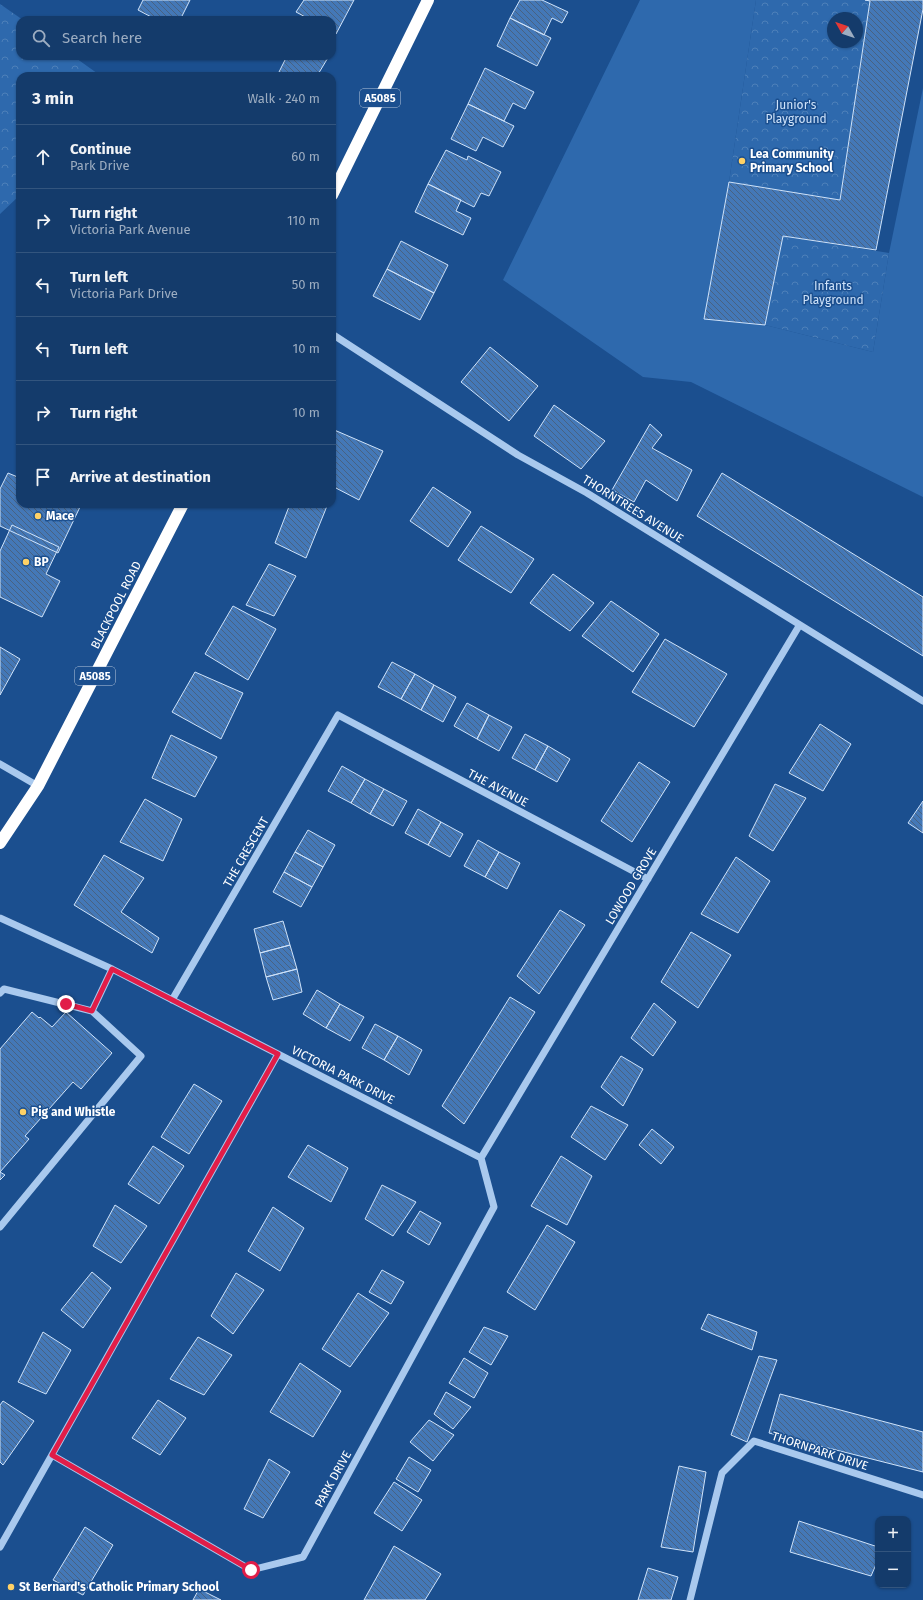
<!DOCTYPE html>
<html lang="en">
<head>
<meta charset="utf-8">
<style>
  :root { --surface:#143b6b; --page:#214673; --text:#f1f3f6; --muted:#9dadc1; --line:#33557e }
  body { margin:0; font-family:"Fira Sans",sans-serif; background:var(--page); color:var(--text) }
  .controls { position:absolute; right:12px; bottom:12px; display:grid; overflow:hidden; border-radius:8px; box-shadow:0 1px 3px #0004 }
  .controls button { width:36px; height:36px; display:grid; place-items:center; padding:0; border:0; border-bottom:1px solid var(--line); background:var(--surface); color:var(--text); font:20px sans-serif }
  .compass { position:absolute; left:827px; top:12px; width:36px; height:36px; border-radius:50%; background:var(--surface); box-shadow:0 1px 3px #0004; rotate:310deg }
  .stop { position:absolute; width:12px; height:12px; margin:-9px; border:3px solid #e11d48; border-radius:50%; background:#fff }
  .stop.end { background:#e11d48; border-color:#fff; box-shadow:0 1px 4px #0008 }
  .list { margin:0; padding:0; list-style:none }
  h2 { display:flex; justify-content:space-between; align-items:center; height:52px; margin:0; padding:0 16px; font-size:17px }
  h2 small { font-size:13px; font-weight:400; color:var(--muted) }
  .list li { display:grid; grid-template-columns:26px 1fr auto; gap:12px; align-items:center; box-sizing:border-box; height:64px; padding:0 16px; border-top:1px solid var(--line) }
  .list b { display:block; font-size:15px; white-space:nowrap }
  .list p { margin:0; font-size:13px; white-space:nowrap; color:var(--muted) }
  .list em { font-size:13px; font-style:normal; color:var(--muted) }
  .icon { flex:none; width:22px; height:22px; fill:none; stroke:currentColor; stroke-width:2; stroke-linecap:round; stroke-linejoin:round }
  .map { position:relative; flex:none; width:923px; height:1600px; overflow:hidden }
  .search { position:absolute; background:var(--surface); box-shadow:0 1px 3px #0004; left:16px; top:16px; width:320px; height:44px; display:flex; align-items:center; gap:10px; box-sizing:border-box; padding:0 14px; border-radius:12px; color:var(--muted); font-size:15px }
  .panel { position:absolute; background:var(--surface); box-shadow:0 1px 3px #0004; left:16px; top:72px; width:320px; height:436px; border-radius:12px }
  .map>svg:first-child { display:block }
  .green { fill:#2e69ad }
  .forest { fill:url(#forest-crowns); fill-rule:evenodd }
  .building { fill:url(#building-back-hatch); stroke:#cfe3fa }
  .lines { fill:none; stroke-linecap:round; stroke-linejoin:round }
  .minor { stroke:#a9c9ee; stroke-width:7 }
  .highway { stroke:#fff; stroke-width:12 }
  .route { stroke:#e11d48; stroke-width:5 }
  .poi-dot { fill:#ffd166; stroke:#1b4f8f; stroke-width:1.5 }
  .labels { text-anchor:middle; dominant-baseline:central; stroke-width:3; stroke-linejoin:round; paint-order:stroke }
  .shield { fill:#1b4f8f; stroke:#bbcadd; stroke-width:1 }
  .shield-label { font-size:11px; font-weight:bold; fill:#fff }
  .park-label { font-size:12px; fill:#cfe3fa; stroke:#1b4f8f }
  .poi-label { font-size:12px; font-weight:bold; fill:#fff; stroke:#1b4f8f; text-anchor:start }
  .street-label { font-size:12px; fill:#fff; stroke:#1b4f8f }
</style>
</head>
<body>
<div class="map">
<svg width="923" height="1600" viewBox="0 0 923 1600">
  <defs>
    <pattern id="forest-crowns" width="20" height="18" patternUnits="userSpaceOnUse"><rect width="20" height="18" fill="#2e69ad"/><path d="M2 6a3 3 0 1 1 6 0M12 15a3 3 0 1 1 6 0" fill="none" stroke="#4d80b9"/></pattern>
    <pattern id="building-back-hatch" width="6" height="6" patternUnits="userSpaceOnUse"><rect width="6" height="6" fill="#4478b7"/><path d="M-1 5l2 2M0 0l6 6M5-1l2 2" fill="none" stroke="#486282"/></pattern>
  </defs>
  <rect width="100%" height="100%" fill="#1b4f8f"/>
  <path class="green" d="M640,0H756L729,182L705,319L765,325L873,352L889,253L923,88V497L691,382L643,377L503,280Z"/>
  <path class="forest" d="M756,0H865L870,1L840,200L729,182ZM833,18H857V42H833Z
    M0,4L23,20H20V56H73L101,76H20V195L0,214Z
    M783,236L889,253L873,352L765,325Z"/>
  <path class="building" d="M143,0H190L180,20H157L138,10Z
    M304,0H354L336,34L332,32V20H311L296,12Z
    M520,0H542L568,12L562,23L552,18L544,35L510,18Z
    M865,0H923V9L876,250L783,236L765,325L704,319L729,182L840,200L870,1Z
    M510,18L551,38L537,66L497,46Z
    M287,56H329L317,76H277Z
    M485,68L534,92L525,109L513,103L504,121L468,104Z
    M468,104L514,126L503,147L483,137L476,151L451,139Z
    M446,150L467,160L468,156L501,172L489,196L481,193L474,207L428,184Z
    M428,184L461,200L456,211L471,218L463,235L415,212Z
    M401,241L448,265L434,293L387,269Z
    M387,269L434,293L420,320L373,296Z
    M490,347L538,386L509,421L461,382Z
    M554,405L605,441L581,469L534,436Z
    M650,424L662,435L652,448L692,470L677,501L646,480L634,502L612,490Z
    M332,429L383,451L359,500L332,486Z
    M8,473L20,478V504H74L80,507L58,553L0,526V489Z
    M722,473L923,597V656L697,516Z
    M433,487L471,512L448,547L410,521Z
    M290,504H322L327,506L306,558L275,543Z
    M12,525L59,547L46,574L60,581L42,617L0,597V551Z
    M481,526L534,559L511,593L458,560Z
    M269,564L296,576L274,616L246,605Z
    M553,574L594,603L570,631L530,603Z
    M611,601L659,634L633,672L582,636Z
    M233,606L276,629L248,680L205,654Z
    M665,639L727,674L694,727L632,692Z
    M0,647L20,659L0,695Z
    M392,662L415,674L401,699L378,687Z
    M195,672L243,693L221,739L172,712Z
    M415,674L434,685L421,710L401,699Z
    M434,685L456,697L443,722L421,710Z
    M467,703L489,715L477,739L454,726Z
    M489,715L512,727L499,751L477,739Z
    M820,724L851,744L823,791L789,773Z
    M525,734L548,746L535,770L512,758Z
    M171,735L217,757L195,797L152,778Z
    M548,746L570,759L557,782L535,770Z
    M639,762L670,782L632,842L601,821Z
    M342,766L365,779L351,803L328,791Z
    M365,779L384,789L370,814L351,803Z
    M775,784L806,798L773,851L749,836Z
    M384,789L407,801L393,826L370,814Z
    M145,799L182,819L163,861L120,842Z
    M923,801V833L908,823Z
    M418,809L441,822L428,845L405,833Z
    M441,822L463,834L450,857L428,845Z
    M308,830L335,845L323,867L295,852Z
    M478,840L499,852L485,877L464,866Z
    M295,852L323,867L312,887L284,872Z
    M499,852L520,863L507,889L485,877Z
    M104,855L144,878L121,912L159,938L152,953L74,905Z
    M736,857L770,881L738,933L701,914Z
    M284,872L312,887L301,907L273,892Z
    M560,910L585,925L539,994L517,976Z
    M283,921L290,945L260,953L254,929Z
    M691,932L731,955L698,1008L661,982Z
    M290,945L297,969L266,977L260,953Z
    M297,969L302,992L273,1000L266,977Z
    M317,990L340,1004L326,1028L303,1014Z
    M510,997L535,1012L464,1124L442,1106Z
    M654,1003L676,1022L653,1056L631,1038Z
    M340,1004L364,1017L350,1041L326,1028Z
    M32,1012L39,1018L40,1017L52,1027L66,1012L112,1053L81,1089L73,1082L25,1136L29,1139L0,1172L5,1175L0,1180V1049Z
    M375,1024L398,1036L384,1060L362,1048Z
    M398,1036L422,1050L409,1075L384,1060Z
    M621,1056L643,1069L623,1106L601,1087Z
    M194,1084L222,1101L189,1154L161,1137Z
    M591,1106L628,1125L605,1160L571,1137Z
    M652,1129L674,1147L661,1164L639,1145Z
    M308,1145L348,1168L331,1202L288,1177Z
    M153,1146L184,1166L159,1204L128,1184Z
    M561,1156L592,1176L567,1225L531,1206Z
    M382,1185L416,1202L393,1236L365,1219Z
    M115,1205L147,1226L121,1263L93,1246Z
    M273,1207L304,1228L280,1271L248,1251Z
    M420,1211L441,1223L429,1245L407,1232Z
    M547,1225L575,1242L535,1310L507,1292Z
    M382,1270L404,1282L391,1304L369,1292Z
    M92,1272L111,1288L83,1328L61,1310Z
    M236,1273L264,1290L233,1334L211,1316Z
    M358,1293L389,1313L350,1367L322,1349Z
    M708,1314L757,1332L752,1350L701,1329Z
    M484,1327L508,1336L491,1365L469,1352Z
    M43,1332L71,1350L46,1394L18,1382Z
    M198,1337L232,1355L204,1395L170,1379Z
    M759,1356L777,1360L747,1442L731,1435Z
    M464,1358L488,1373L474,1398L449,1383Z
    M300,1363L341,1391L313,1437L270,1412Z
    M446,1392L471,1407L453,1429L434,1414Z
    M780,1394L923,1432V1472L769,1433Z
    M158,1400L186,1418L160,1455L132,1438Z
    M3,1401L34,1421L3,1465L0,1462V1405Z
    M429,1420L454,1435L433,1461L410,1442Z
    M409,1457L431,1470L418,1492L396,1479Z
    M269,1459L290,1472L263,1518L244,1509Z
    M679,1466L706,1472L693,1552L661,1547Z
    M394,1482L422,1500L402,1531L374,1513Z
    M799,1521L878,1547V1560L871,1576L790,1552Z
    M85,1527L113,1545L83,1595L53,1580Z
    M394,1546L441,1574L425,1600H364Z
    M648,1568L678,1577L671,1600H638Z
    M199,1589L221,1600H193Z"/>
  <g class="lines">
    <path class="minor" d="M332,334L518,455L587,493L923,701
      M0,764L38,786
      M0,918L112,969L481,1158
      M0,993L4,989L92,1011L141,1056L0,1227
      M172,1000L338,715L648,879
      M92,1011L112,969
      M481,1158L799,626
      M52,1455L251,1570L303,1557L494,1207L481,1158
      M0,1547L278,1054
      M690,1600L722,1473L754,1441L923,1495"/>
    <path class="highway" d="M332,195L428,0
      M0,843L38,786L183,504"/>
  </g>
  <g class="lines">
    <path class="route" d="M66,1004L92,1011L112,969L278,1054L52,1455L251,1570"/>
  </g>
  <g class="poi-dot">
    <circle cx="742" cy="161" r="4"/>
    <circle cx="38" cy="516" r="4"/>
    <circle cx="26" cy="562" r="4"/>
    <circle cx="23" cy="1112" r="4"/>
    <circle cx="11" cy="1587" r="4"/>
  </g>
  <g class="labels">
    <g class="shield">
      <rect x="360" y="89" width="40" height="18" rx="3"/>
      <rect x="75" y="667" width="40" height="18" rx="3"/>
    </g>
    <g class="shield-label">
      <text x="380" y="98">A5085</text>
      <text x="95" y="676">A5085</text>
    </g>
    <g class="park-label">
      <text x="796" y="105">Junior's<tspan x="796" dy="14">Playground</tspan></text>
      <text x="833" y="286">Infants<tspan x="833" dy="14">Playground</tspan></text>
    </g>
    <g class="poi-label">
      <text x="750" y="154">Lea Community<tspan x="750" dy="14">Primary School</tspan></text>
      <text x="46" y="516">Mace</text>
      <text x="34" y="562">BP</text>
      <text x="31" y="1112">Pig and Whistle</text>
      <text x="19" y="1587">St Bernard's Catholic Primary School</text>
    </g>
    <g class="street-label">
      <text transform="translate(633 509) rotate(32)">THORNTREES AVENUE</text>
      <text transform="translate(116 605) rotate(-63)">BLACKPOOL ROAD</text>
      <text transform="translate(498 788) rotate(28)">THE AVENUE</text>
      <text transform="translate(246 852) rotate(-60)">THE CRESCENT</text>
      <text transform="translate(631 886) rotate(-59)">LOWOOD GROVE</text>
      <text transform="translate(343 1075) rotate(27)">VICTORIA PARK DRIVE</text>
      <text transform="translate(820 1451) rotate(18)">THORNPARK DRIVE</text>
      <text transform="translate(333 1479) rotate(-61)">PARK DRIVE</text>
    </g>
  </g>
</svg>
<div class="controls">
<button>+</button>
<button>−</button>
</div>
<svg class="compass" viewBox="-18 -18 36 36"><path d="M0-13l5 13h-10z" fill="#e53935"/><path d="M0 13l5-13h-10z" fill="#9dadc1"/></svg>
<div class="stop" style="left:251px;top:1570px"></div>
<div class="stop end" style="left:66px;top:1004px"></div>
<div class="search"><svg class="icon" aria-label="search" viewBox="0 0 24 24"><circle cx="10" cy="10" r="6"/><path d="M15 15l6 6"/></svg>Search here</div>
<section class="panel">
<h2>3 min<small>Walk · 240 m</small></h2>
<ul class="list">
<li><svg class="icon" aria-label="ahead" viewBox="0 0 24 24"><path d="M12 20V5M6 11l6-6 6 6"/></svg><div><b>Continue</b><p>Park Drive</p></div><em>60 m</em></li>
<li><svg class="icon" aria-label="right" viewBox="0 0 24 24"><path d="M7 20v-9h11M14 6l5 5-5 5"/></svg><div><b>Turn right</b><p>Victoria Park Avenue</p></div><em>110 m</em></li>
<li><svg class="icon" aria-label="left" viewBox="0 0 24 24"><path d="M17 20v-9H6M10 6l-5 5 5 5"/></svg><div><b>Turn left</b><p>Victoria Park Drive</p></div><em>50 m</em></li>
<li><svg class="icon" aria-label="left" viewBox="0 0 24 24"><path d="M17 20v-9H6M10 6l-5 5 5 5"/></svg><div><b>Turn left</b></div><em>10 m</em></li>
<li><svg class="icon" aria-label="right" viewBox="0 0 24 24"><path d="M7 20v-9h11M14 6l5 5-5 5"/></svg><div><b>Turn right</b></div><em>10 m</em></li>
<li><svg class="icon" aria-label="arrive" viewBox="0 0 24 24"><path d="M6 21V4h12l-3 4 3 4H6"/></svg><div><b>Arrive at destination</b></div></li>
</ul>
</section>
</div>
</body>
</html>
